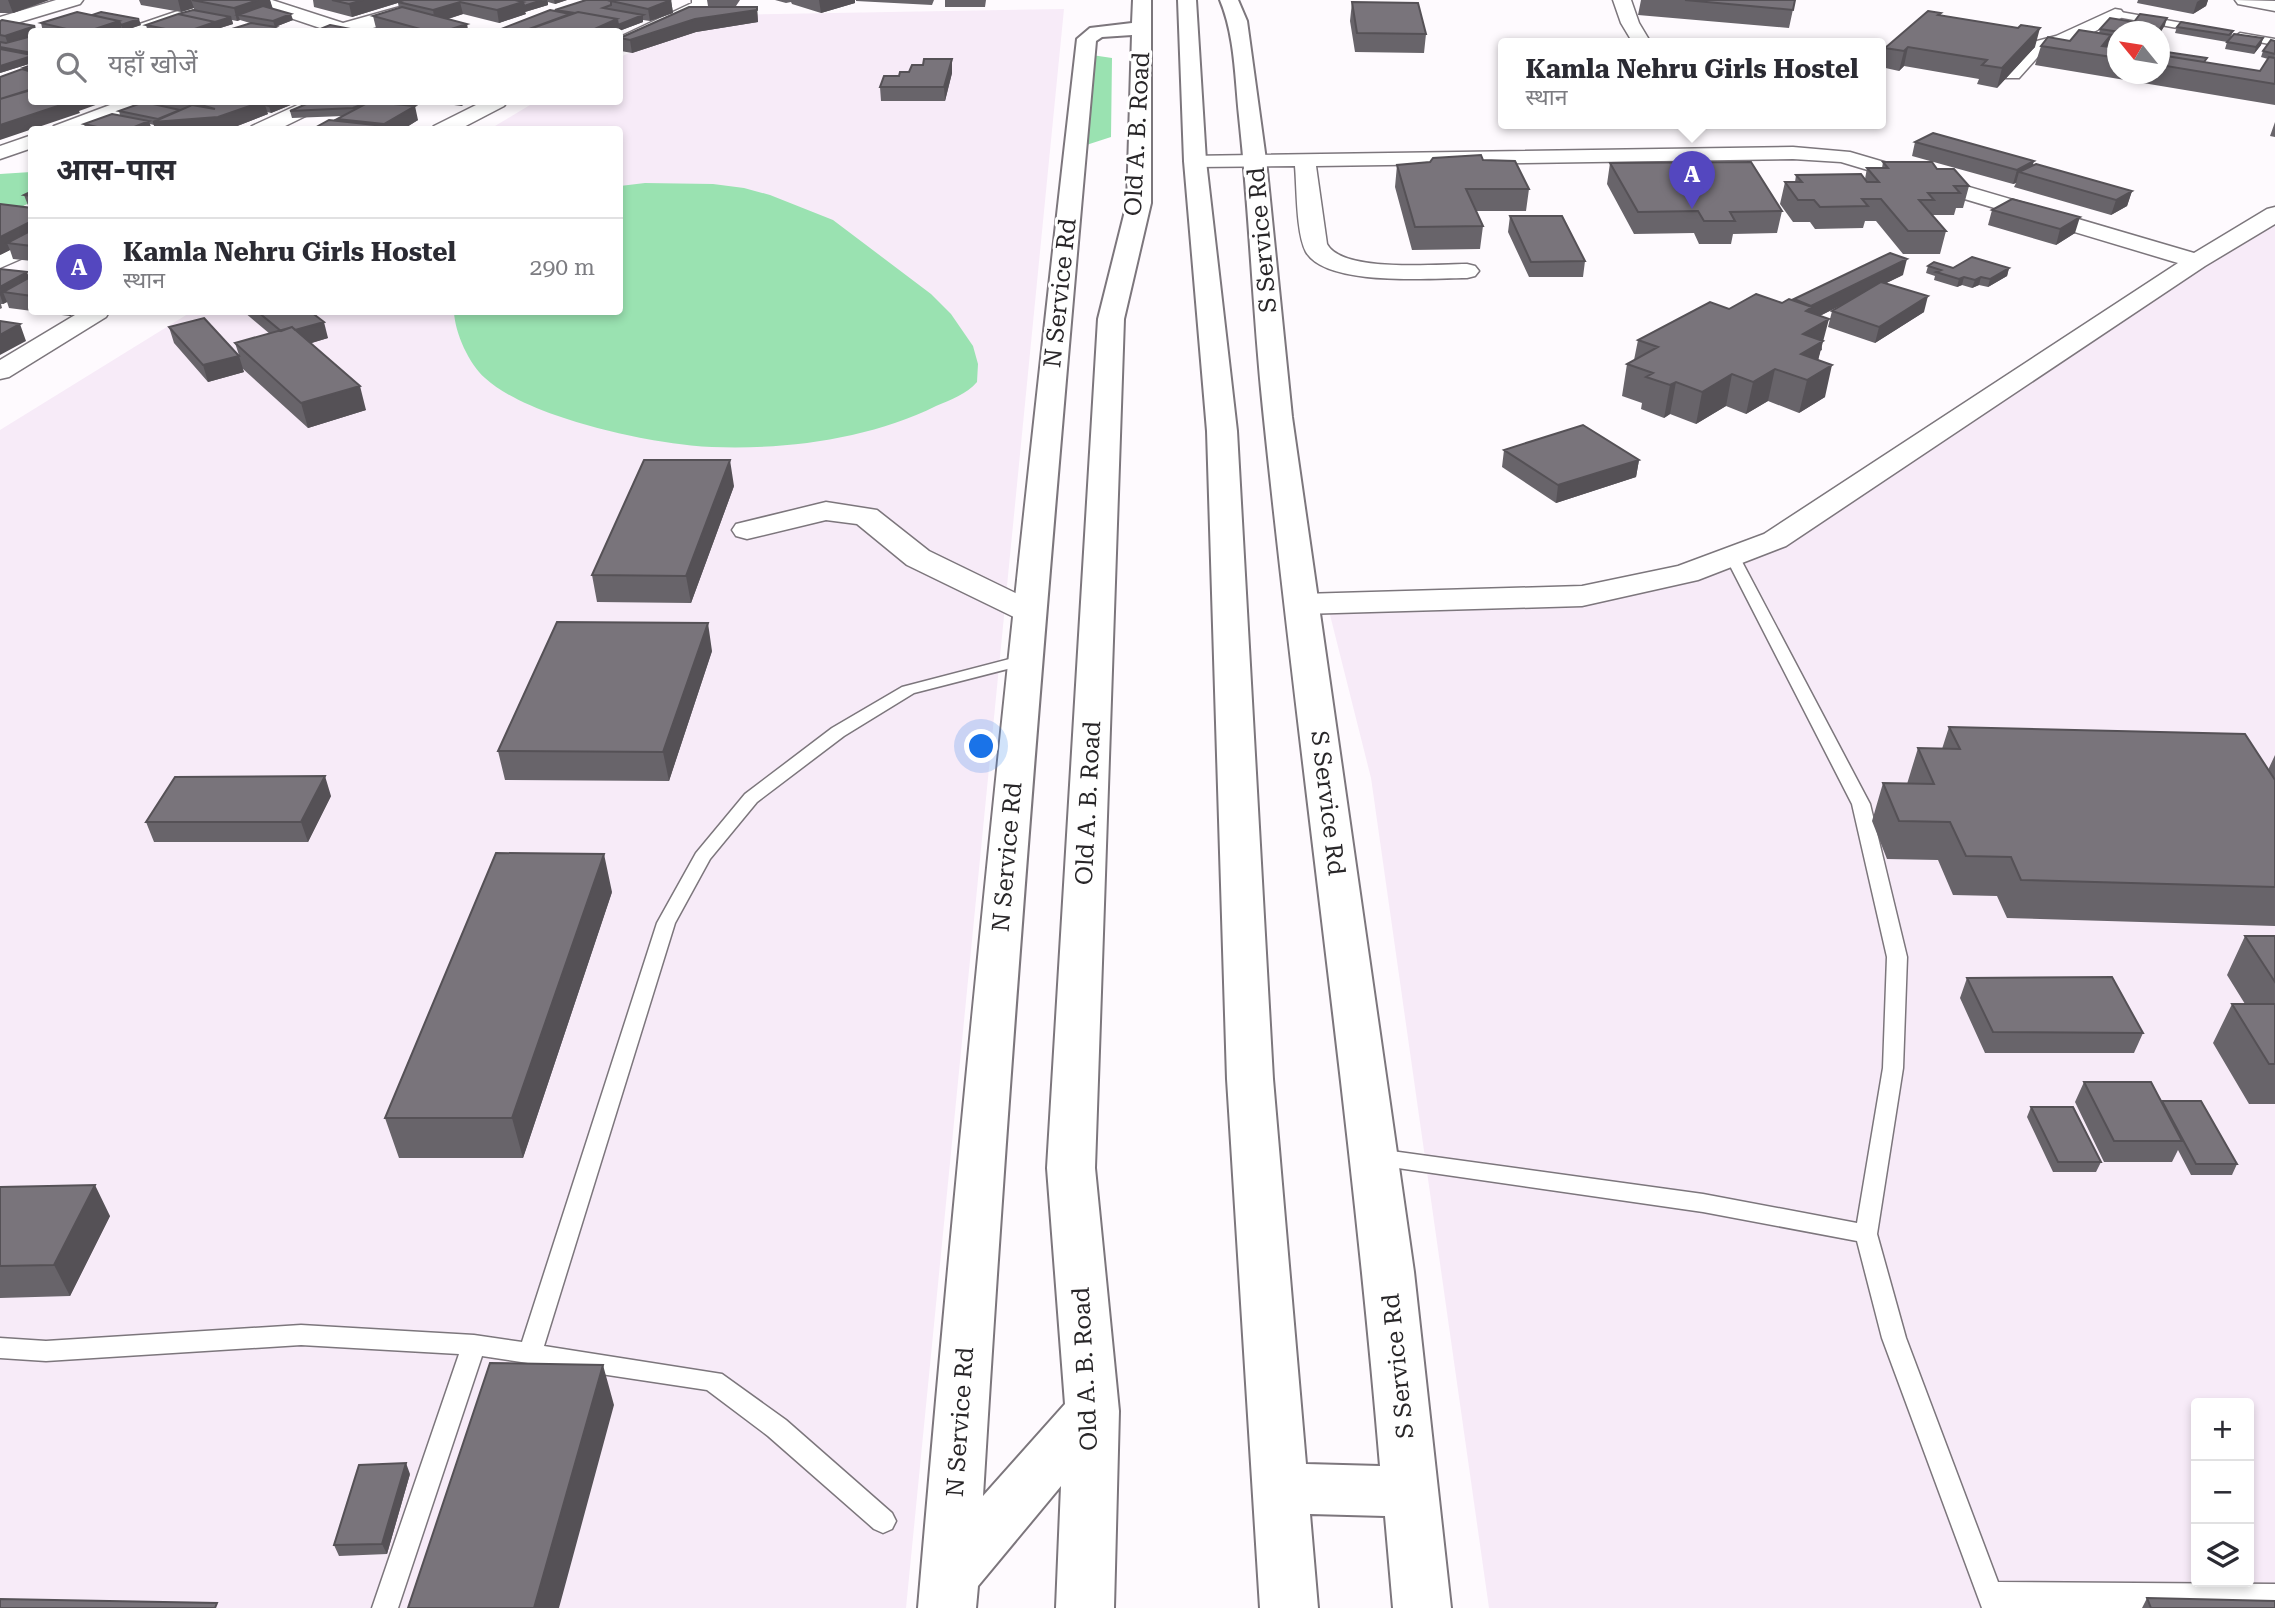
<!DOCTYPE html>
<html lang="hi">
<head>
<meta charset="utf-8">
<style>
  :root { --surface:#fff; --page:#f7f7f7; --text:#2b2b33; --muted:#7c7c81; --line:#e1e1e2; --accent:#5447bf }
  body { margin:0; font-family:"Roboto Serif","Noto Sans Devanagari",serif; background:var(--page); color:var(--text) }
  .controls { position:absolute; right:21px; bottom:21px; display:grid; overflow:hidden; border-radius:7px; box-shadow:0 4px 10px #0003 }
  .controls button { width:63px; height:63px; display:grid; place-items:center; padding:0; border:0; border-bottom:2px solid var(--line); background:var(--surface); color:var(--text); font:35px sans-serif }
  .compass { position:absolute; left:2107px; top:21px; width:63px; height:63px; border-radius:50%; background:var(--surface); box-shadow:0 4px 10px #0003; rotate:300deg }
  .you { position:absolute; left:982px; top:747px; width:24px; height:24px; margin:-18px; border:5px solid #fff; border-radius:50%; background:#1a73e8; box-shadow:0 0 0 10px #1a73e833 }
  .badge { display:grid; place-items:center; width:46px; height:46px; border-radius:50%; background:var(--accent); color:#fff; font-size:23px; font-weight:700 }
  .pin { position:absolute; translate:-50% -58px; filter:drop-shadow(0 2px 4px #0008) }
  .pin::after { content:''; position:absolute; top:37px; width:24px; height:21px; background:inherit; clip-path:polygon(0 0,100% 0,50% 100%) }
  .popup { position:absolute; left:1498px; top:38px; width:388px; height:91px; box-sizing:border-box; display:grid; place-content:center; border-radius:7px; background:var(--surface); filter:drop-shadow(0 2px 5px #0005); font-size:23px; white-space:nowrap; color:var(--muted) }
  .popup b { font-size:26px; color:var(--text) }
  .popup::after { content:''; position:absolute; left:50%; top:100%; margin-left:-14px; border:14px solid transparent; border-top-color:var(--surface) }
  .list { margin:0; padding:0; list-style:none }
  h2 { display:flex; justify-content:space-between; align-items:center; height:91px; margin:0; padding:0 28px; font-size:30px }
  h2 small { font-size:23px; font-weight:400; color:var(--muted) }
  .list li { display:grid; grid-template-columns:46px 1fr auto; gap:21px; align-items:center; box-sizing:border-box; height:98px; padding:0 28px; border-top:2px solid var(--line) }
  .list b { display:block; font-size:26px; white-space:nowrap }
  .list p { margin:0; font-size:23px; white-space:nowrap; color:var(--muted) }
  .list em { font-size:23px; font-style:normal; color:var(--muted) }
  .icon { flex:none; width:38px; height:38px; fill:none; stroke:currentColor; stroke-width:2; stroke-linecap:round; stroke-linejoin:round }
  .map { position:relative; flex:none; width:2275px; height:1608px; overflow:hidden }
  .search { position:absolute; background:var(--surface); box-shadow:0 4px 10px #0003; left:28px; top:28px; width:595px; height:77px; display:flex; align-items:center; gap:18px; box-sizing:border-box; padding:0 24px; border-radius:7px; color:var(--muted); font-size:26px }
  .panel { position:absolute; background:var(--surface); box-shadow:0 4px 10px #0003; left:28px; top:126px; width:595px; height:189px; border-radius:7px }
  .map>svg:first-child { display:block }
  .built { fill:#f7ebf8; fill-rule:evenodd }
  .green { fill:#9ae2b1 }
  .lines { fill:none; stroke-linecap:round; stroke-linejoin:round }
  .lane-casing { stroke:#7c767c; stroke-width:3 }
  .street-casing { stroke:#7c767c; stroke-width:3 }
  .secondary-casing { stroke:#7c767c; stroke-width:4 }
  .lane { fill:#fff; fill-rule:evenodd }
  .street { fill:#fff; fill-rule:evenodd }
  .secondary { fill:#fff; fill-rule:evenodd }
  .wall { fill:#68646a }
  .shaded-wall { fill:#555156 }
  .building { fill:#79747b; stroke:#555156; stroke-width:2 }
  .labels { text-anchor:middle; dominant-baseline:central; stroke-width:6; stroke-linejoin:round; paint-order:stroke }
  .street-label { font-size:24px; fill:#282628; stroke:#fff }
</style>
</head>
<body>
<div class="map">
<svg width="2275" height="1608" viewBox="0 0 2275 1608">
  <rect width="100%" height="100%" fill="#fefafe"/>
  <path class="built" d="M1064,9L906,1608H0V430L191,312H620V130L490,129L535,102H620V57L718,15Z
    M2275,214V1608H1489L1371,778L1327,603L1582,596L1775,540ZM2196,1403H2249V1582H2196Z"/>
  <path class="green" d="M1085,54L1112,58L1111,137L1074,149Z
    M31,172V202L0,218V174Z
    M645,183L713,184L744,188L770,195L833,220L931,294L951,314L973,346L978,364L977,382C967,394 950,400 936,406C870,439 785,450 712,447C654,445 528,418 485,378C469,364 455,333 454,312H620V186Z"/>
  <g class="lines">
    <g class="lane-casing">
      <path id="lane" d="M2115,11L2199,26L2203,29L2199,32L2112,16Z
        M2240,33L2275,39V45L2237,38L2236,36Z
        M1732,552L1739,556L1870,804L1907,957L1903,1068L1877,1234L1906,1338L1998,1582L2275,1584V1608H1982L1882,1338L1857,1241L1703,1212L1377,1165L1369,1163L1366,1157L1369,1151L1377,1149L1703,1194L1857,1223L1883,1068L1887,957L1852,804L1725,556Z
        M1025,655L1033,660L1031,663L914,693L844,736L757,802L710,859L675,923L544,1346L722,1374L786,1420L892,1513L896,1521L892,1529L883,1533L874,1529L768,1436L707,1390L482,1356L398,1608H372L459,1354L301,1345L46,1361L0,1358V1338L46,1341L301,1325L474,1335L522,1342L657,923L696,853L745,794L832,728L902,687Z"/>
    </g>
    <g class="street-casing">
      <path id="street" d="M56,0H83L80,4L0,28V17Z
        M210,0H236L233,4L153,32H125L128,28Z
        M246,0H272L343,23L425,0H453L450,4L360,32H332L249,4Z
        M692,0H710L709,6L683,23L620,49V37L692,3Z
        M1613,0H1631L1639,23L1651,43H1633L1621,23Z
        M2235,0L2275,1V11L2238,4Z
        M2115,9L2121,10L2124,14L2121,18L2070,44L2043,51L2019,78H2005L2002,74L2029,43L2056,36Z
        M118,102H145L142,106L81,130H51L54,126Z
        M304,102H329L326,106L277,130H249L252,126Z
        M482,102H507L504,106L458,130H431L434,126Z
        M32,135V148L0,159V146Z
        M1793,147L1850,152L2194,253L2267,209L2275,207V224L2205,266L1786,546L1698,580L1582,606L1302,614L1291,611L1286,604L1291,597L1302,594L1582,586L1678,566L1764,534L2178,263L1841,162L1793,159L1316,166L1327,244C1342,273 1437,264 1467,264L1475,266L1479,271L1475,276L1467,278C1430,278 1327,287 1306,252C1296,233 1297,188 1295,166L1195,167L1187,166L1184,161L1187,156Z
        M32,238V254L0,268V252Z
        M80,312H109L106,317L9,377L0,379V360Z
        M826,502L877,510L929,551L1040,605L1045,612L1040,619L1029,622L1018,619L907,565L857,524L826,520L747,539L736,536L732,530L736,524Z"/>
    </g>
    <g class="secondary-casing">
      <path id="secondary" d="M1133,0H1151V203L1124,319L1095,1168L1119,1411L1114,1608H1056L1061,1486L978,1586L976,1608H918C962,1084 1017,561 1077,39L1090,28L1132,23ZM1132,35L1127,203L1098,319L1047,1168L1065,1404L983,1496C1012,1011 1052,526 1096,41L1102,37Z
        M1178,0H1196L1206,161L1237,431L1273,1079L1306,1464L1380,1466C1351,1116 1300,769 1264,419C1253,319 1250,217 1239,116C1235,78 1235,36 1220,0H1238L1247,21L1266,160L1292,417L1414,1272L1451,1608H1393L1385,1516L1310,1514L1318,1608H1260L1227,1079L1207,431L1184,161Z"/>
    </g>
    <use href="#lane" class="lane"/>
    <use href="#street" class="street"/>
    <use href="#secondary" class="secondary"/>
  </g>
  <path class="wall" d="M0,0H49L13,13H0Z
    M139,0H270L272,9L293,20L275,27L277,32H232V29L250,23L240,20L237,21L232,20L233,24L217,29V30L229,32H148L146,25L194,10V8L181,12L141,5Z
    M313,0H567L555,4L548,2V5L525,12L526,14L499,23L463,14L448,19L467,24L468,32H387L376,28L373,16L399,8L398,3L352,17L314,7Z
    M586,0H671L673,13L650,21L643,20V22L619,31L501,32V29L555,11V10Z
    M707,0H740L736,6H708Z
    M775,0H855V3L821,13L792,4L791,2L786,3Z
    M856,0H934L932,5L856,1Z
    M945,0H986L985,7H945Z
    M1641,0H1795L1789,28L1638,15Z
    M2138,0H2208L2206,6L2193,14L2137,3Z
    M1352,2L1426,34L1424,53L1355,52L1350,21Z
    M757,7L758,22L696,32L632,53L621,51L620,38Z
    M1940,15L2035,47L1997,88L1977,84L1979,79L1904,66L1899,71L1881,67L1885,48Z
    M0,21L32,32V63L0,73Z
    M2134,22L2165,25L2160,33V32H2118V38L2111,37L2108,47L2118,48V74H2160V51L2207,58L2205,62L2260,71L2268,59L2261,57L2263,51L2275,41V105L2035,65L2041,46L2070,41L2099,33L2100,29Z
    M41,23L141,25L123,31L43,32Z
    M2177,27L2233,31L2231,37L2227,42L2175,33Z
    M2263,38L2261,45L2254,54L2225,49L2227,42Z
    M952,59V73L945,101H881L880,87L899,76L909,72L923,65Z
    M153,102H292L293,104L271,113L267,112L268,114L227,130H155L154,125L150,124L151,128L147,130H86L84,124L120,115L119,111L154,104Z
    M351,102H390L386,103L418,120L402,130H311L337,121V119L343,116L292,118L290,111Z
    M433,102H470L461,106Z
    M2275,122V137L2270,136Z
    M1915,142L2033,165L2132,191L2127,206L2111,215L2014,187L2016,183L2013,184L1912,156Z
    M1483,160L1529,189L1526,211H1476L1483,226L1480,249L1412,250L1395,187L1397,165Z
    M1883,162L1937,169L1969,186L1963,208H1956L1954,215H1932L1946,231L1940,254H1903L1876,221H1865L1863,228L1815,229L1810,222H1793L1780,204L1785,182H1795L1796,175L1865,179L1867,168H1882Z
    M1610,163L1782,211L1777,233L1733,234L1731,244H1699L1694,233L1634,234L1607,184Z
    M32,191V261L13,259L10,250L0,255L29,208L24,195Z
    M1992,210L2075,233L2056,245L1988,225Z
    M1510,216L1585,261L1583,277H1529L1508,232Z
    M1928,266L1953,268H2009L2007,276L1988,287L1979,285L1972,288L1962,285L1957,287L1934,280L1935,276L1926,273Z
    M0,269L29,278L32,276V311L9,308L7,302L3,304H1L2,308L0,309Z
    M1903,275L1886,283L1924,312L1875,343L1828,327L1832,311L1847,302L1820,316L1822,350L1820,351L1818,360L1825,397L1799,413L1768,401L1746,414L1726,406L1696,424L1670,414L1664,418L1641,409L1642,403L1622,396L1627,364L1634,360L1638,340L1729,309L1794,301V299Z
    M36,312H78L70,316Z
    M244,312H311L328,338L311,343L366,410L308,428L242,368L244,372L208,382L174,343L169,327L239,355L235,343L270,334Z
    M1504,450L1639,460L1636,477L1556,503L1502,467Z
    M734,486L691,603L597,602L592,575Z
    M712,651L669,781L505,780L498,751Z
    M1949,727L2268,770L2275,755V926L2007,918L1997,896L1953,895L1938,860L1887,859L1872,821L1883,783L1907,784L1918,748L1942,749Z
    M331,796L308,842H154L146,822Z
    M612,892L523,1158H399L385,1118Z
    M2245,936H2275V1104H2249L2213,1043L2232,1004H2245L2227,975Z
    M1967,978L2143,1033L2134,1053H1985L1960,998Z
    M2084,1082L2162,1102L2237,1164L2232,1175H2191L2178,1150L2172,1162H2104L2075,1102Z
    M2031,1107L2101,1162L2096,1172H2053L2027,1117Z
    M0,1187L110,1216L70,1296L0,1298Z
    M410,1474L387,1554L339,1556L334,1545Z
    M2147,1598L2275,1608H2142Z"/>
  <path class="shaded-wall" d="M8,0H49L13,13Z
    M178,0H191L194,8L181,12Z
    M258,0H270L273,9L238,15L240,20L237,21L234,8Z
    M363,0H407L352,17L349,4Z
    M547,0L548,5L525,12L526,14L499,23L497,10L523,2Z
    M554,0H567L555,4Z
    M671,0L673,13L650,21L648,9Z
    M819,0H855V3L821,13Z
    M2200,0H2208L2206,6L2193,14L2197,2Z
    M460,2L463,14L435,23L433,10Z
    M757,10L758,22L696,32L632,53L630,40L695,19Z
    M291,14L293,20L275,27L273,21Z
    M643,15V22L619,31L588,32L617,19Z
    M231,17L233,24L217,29L218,32H186Z
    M2167,18L2165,25L2160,33V32H2158Z
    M139,19L141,25L123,31L121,25Z
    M119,21L123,32H86Z
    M467,24L468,32H442Z
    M35,26L37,32H32V42L10,49L5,36Z
    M276,27L277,32H264Z
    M2040,28L2035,47L1997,88L2002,68Z
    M2111,35L2106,54L2102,46Z
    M2263,38L2261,45L2254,54L2256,47Z
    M1908,47L1904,66L1899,71L1904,51Z
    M32,56V63L0,73V66Z
    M952,59V73L945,101L944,87Z
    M70,102H104L79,111L80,113L0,140V125Z
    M261,102H264L268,114L227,130H155L153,122Z
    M280,102H292L293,104L271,113L269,106Z
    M460,102H470L461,106Z
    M415,106L418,120L402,130H385L384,124Z
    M149,121L151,128L147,130H127Z
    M2034,161L2030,175L2019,172L2016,183L2013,184L2017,170Z
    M2132,191L2127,206L2111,215L2116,200Z
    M2080,217L2075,233L2056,245L2060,229Z
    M32,221V239L7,243L10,250L0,255V237Z
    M1907,259L1903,275L1809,321L1829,319L1815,372L1798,364L1806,311L1811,308V306Z
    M2009,268L2007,276L1988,287L1990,279Z
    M27,272L32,285L3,292L7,302L3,304L0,295V287Z
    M1964,277L1962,285L1957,287L1959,279Z
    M1981,277L1979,285L1972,288L1975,280Z
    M1928,296L1924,312L1875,343L1879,327Z
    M68,312H78L70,316Z
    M324,322L328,338L289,350L284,333Z
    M20,324L26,341L0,355V335Z
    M239,356L244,372L208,382L203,365Z
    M1832,365L1825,397L1799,413L1807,380Z
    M1775,369L1768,401L1746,414L1753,382Z
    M1732,374L1726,406L1696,424L1702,392Z
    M1676,382L1670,414L1664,418L1670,385Z
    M360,386L366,410L308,428L301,403Z
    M730,460L734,486L691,603L686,576Z
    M1639,460L1636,477L1556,503L1558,485Z
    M708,623L712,651L669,781L663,752Z
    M325,776L331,796L308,842L301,822Z
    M604,854L612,892L523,1158L512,1118Z
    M95,1185L110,1216L70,1296L54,1265Z
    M603,1365L614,1405L559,1608H534Z
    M406,1463L410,1474L387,1554L382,1544Z"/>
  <path class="building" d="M192,0H258L234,8Z
    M332,0H363L349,4Z
    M404,0H515L523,2L497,10L460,2L433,10L398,2Z
    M515,0H542L524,6L523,2Z
    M586,0H614L611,1V5L603,8L643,15L618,25L617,19L578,12L575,13L555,10Z
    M614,0H671L648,9L611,1Z
    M1685,0H1795L1793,10Z
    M1352,2L1418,3L1426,34L1357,33Z
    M263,6L291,14L273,21L238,15Z
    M402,7L467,24L442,32H431L373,16Z
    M689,7H757V10L695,19L630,40L620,38Z
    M193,10L231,17L215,22L178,14Z
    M550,10L570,14L521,32H512L501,29Z
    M1928,11L1941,13L1938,15L2018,28L2021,25L2040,28L2002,68L1982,65L1987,60L1908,47L1904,51L1885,48Z
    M77,12L119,21L86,32H79L41,23Z
    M101,12L139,19L121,25L119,21L92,15Z
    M578,12L617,19L588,32H521Z
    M178,14L215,22L186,32H180L146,25Z
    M2140,14L2167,18L2158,32H2120L2100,29L2110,18L2134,22Z
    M2,20L35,26L5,36L0,35V21Z
    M2181,22L2233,31L2229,35L2177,27Z
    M251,23L276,27L264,32H243L232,29Z
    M330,25L366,32H313Z
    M488,29L501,32H481Z
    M2079,30L2111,35L2102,46L2118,48V58L2041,46L2048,37L2070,41Z
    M2234,34L2263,38L2256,47L2227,42Z
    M32,36V53L0,47V42L6,43Z
    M2271,40L2275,41V54L2263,51Z
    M0,49L32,55V56L0,66Z
    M2160,51L2207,58L2204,62L2160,55Z
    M2160,55L2260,71L2269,57L2275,58V84L2160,65Z
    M924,59H952L944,87H880L884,76H899L900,72H909L912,65H923Z
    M32,65V70L23,68Z
    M22,69L32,72V89L0,99V77Z
    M31,90L32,102H70L0,125V99Z
    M144,102L180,110L158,119L119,111Z
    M199,102H261L218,117L153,122L192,105L215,109L194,103Z
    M264,102H280L269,106L265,105Z
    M311,102H350L363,104L353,108L290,111Z
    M369,102H372L415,106L384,124L337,119Z
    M112,114L149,121L127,130H110L84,124Z
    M329,120L384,126L377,130H311Z
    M1933,133L2034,161L2017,170L1915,142Z
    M1481,155L1483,160L1515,161L1529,189H1466L1483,226L1415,227L1397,165L1430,162L1433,158Z
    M1751,162L1782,211L1730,212L1735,221H1704L1698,211L1638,212L1610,163Z
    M1883,162H1932L1937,169H1954L1969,186H1954L1960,193H1928L1934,200H1919L1946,231H1908L1881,199H1862L1868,206L1820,207L1814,200H1798L1785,182H1802L1796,175L1861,174L1867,182H1879L1867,168H1888Z
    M2036,164L2132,191L2116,200L2019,172Z
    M32,191V196L24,195Z
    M2012,199L2080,217L2060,229L1992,210Z
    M0,204L32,208V221L0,237Z
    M1510,216H1562L1585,261L1531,262Z
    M32,230V246L7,243Z
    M1890,253L1907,259L1811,306L1794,299Z
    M1972,257L2009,268L1990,279L1981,277L1975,280L1964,277L1959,279L1936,272L1941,270L1928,266L1934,262L1953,268Z
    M0,269L27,272L0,287Z
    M32,276V296L3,292Z
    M1881,282L1928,296L1879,327L1832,311Z
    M1756,294L1782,303L1789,299L1812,307L1806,311L1829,319L1803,334L1823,341L1801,354L1832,365L1807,380L1775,369L1753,382L1732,374L1702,392L1676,382L1670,385L1646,377L1653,373L1627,364L1658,347L1638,340L1710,302L1729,309Z
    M258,312H311L324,322L295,330L292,327L281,331Z
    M204,318L239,356L203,365L169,327Z
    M0,321L20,324L0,335Z
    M292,327L360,386L301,403L235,343Z
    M1583,425L1639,460L1558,485L1504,450Z
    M644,460H730L686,576L592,575Z
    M557,622L708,623L663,752L498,751Z
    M1949,727L2245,734L2275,780V887L2021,880L2011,857L1966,856L1950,822L1899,821L1883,783L1934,784L1918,748L1960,749Z
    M325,776L301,822H146L175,777Z
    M496,853L604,854L512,1118H385Z
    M2245,936H2275V982Z
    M2112,977L2143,1033L1993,1032L1967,978Z
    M2232,1004H2275V1064H2269Z
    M2084,1082H2151L2182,1141H2114Z
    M2162,1101H2201L2237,1164H2196Z
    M2031,1107H2073L2101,1162H2058Z
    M95,1185L54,1265L0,1266V1187Z
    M490,1363L603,1365L534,1608H408Z
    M406,1463L382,1544L334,1545L359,1465Z
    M2147,1598L2275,1601V1608H2151Z
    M0,1599L217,1603L215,1608H0Z"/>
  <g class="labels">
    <g class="street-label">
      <text transform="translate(1137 134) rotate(-87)">Old A. B. Road</text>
      <text transform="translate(1262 240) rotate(-95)">S Service Rd</text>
      <text transform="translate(1060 293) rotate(-84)">N Service Rd</text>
      <text transform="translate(1088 803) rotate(-87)">Old A. B. Road</text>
      <text transform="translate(1328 803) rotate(83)">S Service Rd</text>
      <text transform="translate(1007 857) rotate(-85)">N Service Rd</text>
      <text transform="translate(1398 1366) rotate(-96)">S Service Rd</text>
      <text transform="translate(1085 1369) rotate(-93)">Old A. B. Road</text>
      <text transform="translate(960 1422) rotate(-86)">N Service Rd</text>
    </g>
  </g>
</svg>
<div class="controls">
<button>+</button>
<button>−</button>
<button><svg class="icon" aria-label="layers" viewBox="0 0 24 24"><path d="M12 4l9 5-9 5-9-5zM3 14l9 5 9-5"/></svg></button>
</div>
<svg class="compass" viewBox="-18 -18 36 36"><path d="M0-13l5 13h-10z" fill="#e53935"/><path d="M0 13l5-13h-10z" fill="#7c7c81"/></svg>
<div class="you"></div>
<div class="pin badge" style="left:1692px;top:209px">A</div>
<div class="popup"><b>Kamla Nehru Girls Hostel</b>स्थान</div>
<div class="search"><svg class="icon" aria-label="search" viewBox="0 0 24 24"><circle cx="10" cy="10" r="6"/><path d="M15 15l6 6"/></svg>यहाँ खोजें</div>
<section class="panel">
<h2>आस-पास<small></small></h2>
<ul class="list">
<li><span class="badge">A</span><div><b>Kamla Nehru Girls Hostel</b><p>स्थान</p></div><em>290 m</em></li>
</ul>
</section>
</div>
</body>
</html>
